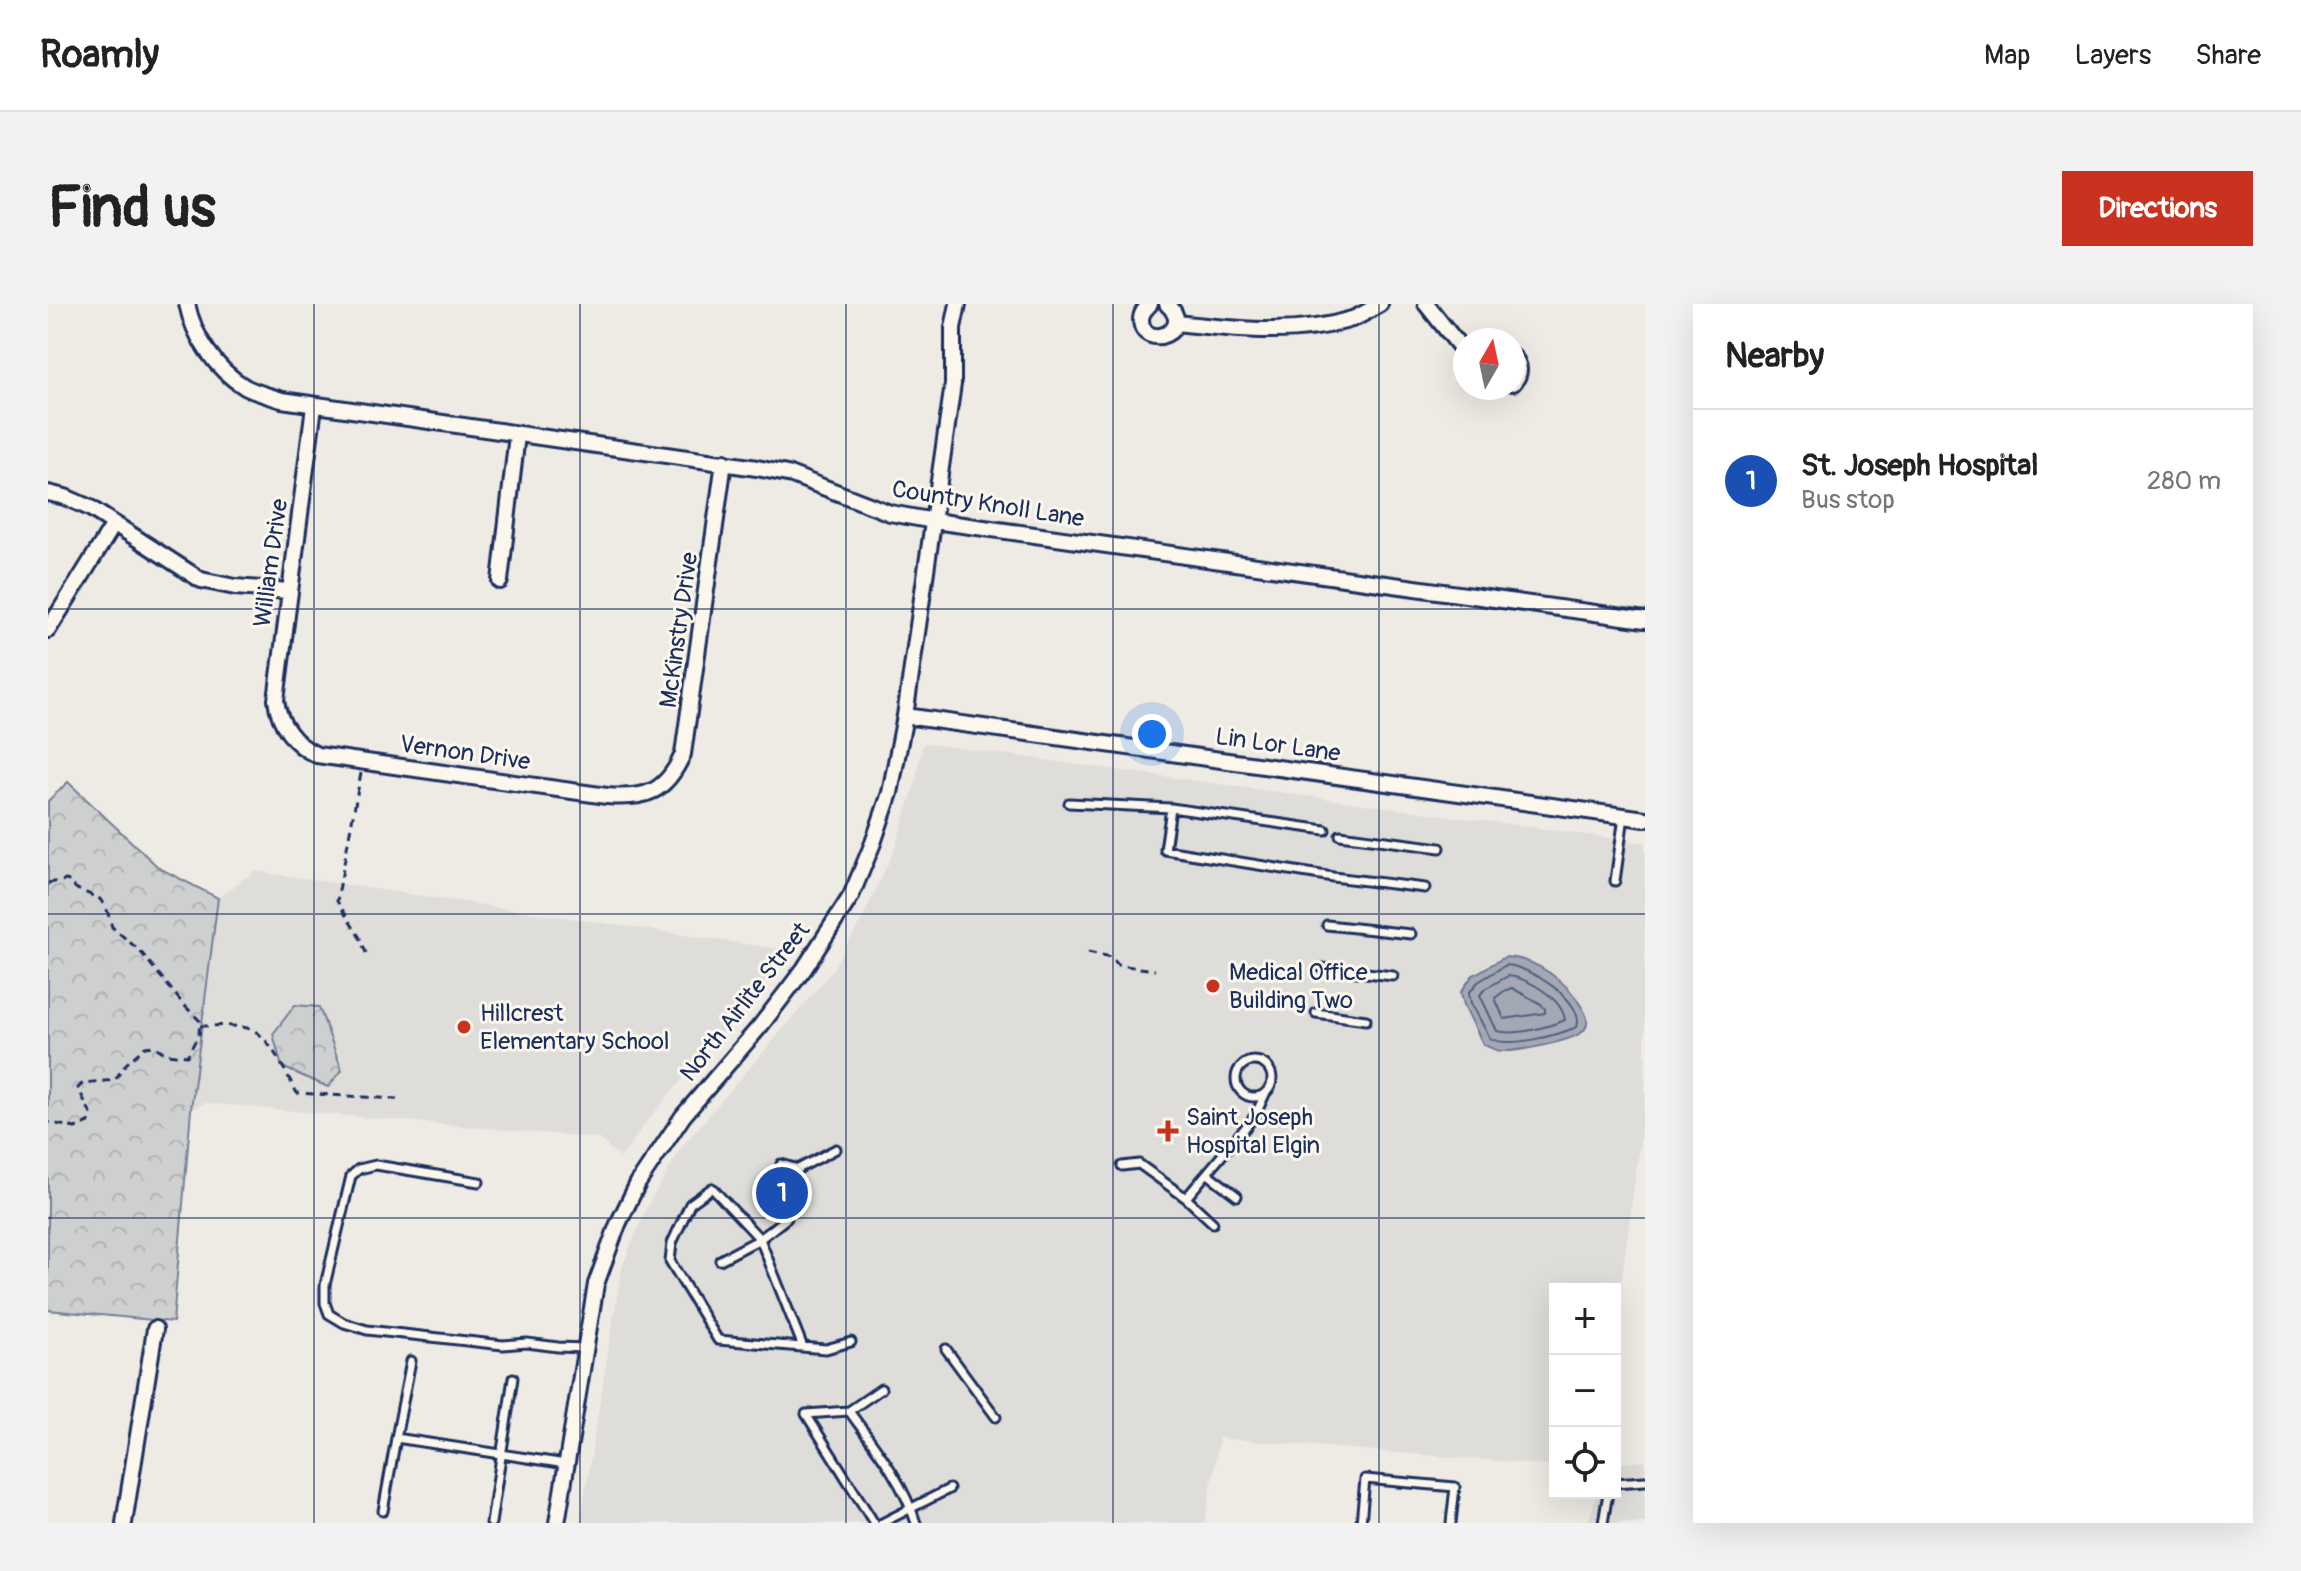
<!DOCTYPE html>
<html lang="en">
<head>
<meta charset="utf-8">
<style>
  :root { --surface:#fff; --page:#f2f2f2; --text:#222; --muted:#767676; --line:#e0e0e0; --accent:#c8321e }
  body { margin:0; font-family:Pangolin,sans-serif; background:var(--page); color:var(--text) }
  .controls { position:absolute; right:24px; bottom:24px; display:grid; overflow:hidden; border-radius:0px; box-shadow:0 8px 32px #0002 }
  .controls button { width:72px; height:72px; display:grid; place-items:center; padding:0; border:0; border-bottom:2px solid var(--line); background:var(--surface); color:var(--text); font:40px sans-serif }
  .compass { position:absolute; left:1405px; top:24px; width:72px; height:72px; border-radius:50%; background:var(--surface); box-shadow:0 8px 32px #0002; rotate:9deg }
  .you { position:absolute; left:1104px; top:430px; width:28px; height:28px; margin:-20px; border:6px solid #fff; border-radius:50%; background:#1a73e8; box-shadow:0 0 0 12px #1a73e833 }
  .badge { display:grid; place-items:center; width:52px; height:52px; border-radius:50%; background:var(--accent); color:#fff; font-size:26px; font-weight:700 }
  .pin { position:absolute; translate:-50% -50%; border:4px solid #fff; box-shadow:0 2px 8px #0006 }
  .list { margin:0; padding:0; list-style:none }
  h2 { display:flex; justify-content:space-between; align-items:center; height:104px; margin:0; padding:0 32px; font-size:34px }
  h2 small { font-size:26px; font-weight:400; color:var(--muted) }
  .list li { display:grid; grid-template-columns:52px 1fr auto; gap:24px; align-items:center; box-sizing:border-box; height:144px; padding:0 32px; border-top:2px solid var(--line) }
  .list b { display:block; font-size:30px; white-space:nowrap }
  .list p { margin:0; font-size:26px; white-space:nowrap; color:var(--muted) }
  .list em { font-size:26px; font-style:normal; color:var(--muted) }
  .icon { flex:none; width:44px; height:44px; fill:none; stroke:currentColor; stroke-width:2; stroke-linecap:round; stroke-linejoin:round }
  .map { position:relative; flex:none; width:1597px; height:1219px; overflow:hidden; border-radius:0px }
  header { display:flex; align-items:center; gap:48px; box-sizing:border-box; height:112px; padding:0 40px; background:var(--surface); border-bottom:2px solid var(--line) }
  header strong { font-size:38px }
  nav { display:flex; gap:44px; margin-inline-start:auto; font-size:28px }
  .intro { display:flex; align-items:center; justify-content:space-between; box-sizing:border-box; height:192px; padding:0 48px }
  h1 { margin:0; font-size:56px }
  .button { padding:20px 36px; border-radius:0px; background:var(--accent); color:#fff; font-size:28px; font-weight:700 }
  main { display:flex; gap:48px; padding:0 48px }
  aside { flex:1; background:var(--surface); border-radius:0px; box-shadow:0 8px 32px #0002 }
  .map>svg:first-child { display:block }
  .built { fill:#deddda }
  .forest { fill:url(#forest-crowns); stroke:#747f96; stroke-width:2 }
  .water { fill:#a3a8b4; stroke:#6d7892; stroke-width:2 }
  .lines { fill:none; stroke-linecap:round; stroke-linejoin:round }
  .shore { stroke:#515f80; stroke-width:2 }
  .lane-casing { stroke:#1b2f5e; stroke-width:13 }
  .street-casing { stroke:#1b2f5e; stroke-width:20 }
  .path { stroke:#1b2f5e; stroke-width:3; stroke-dasharray:8 6; stroke-linecap:butt }
  .lane { stroke:#fbf7ec; stroke-width:7 }
  .street { stroke:#fbf7ec; stroke-width:14 }
  .grid { fill:none; stroke:#1b2f5e; stroke-width:2; stroke-opacity:0.55 }
  .poi-dot { fill:#c8321e; stroke:#fbf7ec; stroke-width:3 }
  .labels { text-anchor:middle; dominant-baseline:central; stroke-width:6; stroke-linejoin:round; paint-order:stroke }
  .street-label { font-size:24px; fill:#1b2f5e; stroke:#fbf7ec }
  .poi-label { font-size:24px; fill:#1b2f5e; stroke:#fbf7ec; text-anchor:start }
</style>
</head>
<body>
<header>
<strong>Roamly</strong>
<nav><a>Map</a><a>Layers</a><a>Share</a></nav>
</header>
<div class="intro"><h1>Find us</h1><a class="button">Directions</a></div>
<main>
<div class="map">
<svg width="1597" height="1219" viewBox="0 0 1597 1219">
  <defs>
    <pattern id="forest-crowns" width="20" height="18" patternUnits="userSpaceOnUse" patternTransform="scale(2)"><rect width="20" height="18" fill="#cecfcf"/><path d="M2 6a3 3 0 1 1 6 0M12 15a3 3 0 1 1 6 0" fill="none" stroke="#b0b2b4"/></pattern>
  </defs>
  <rect width="100%" height="100%" fill="#eeebe4"/>
  <filter id="ink" filterUnits="userSpaceOnUse"><feTurbulence type="fractalNoise" baseFrequency=".0125" numOctaves="2"/><feDisplacementMap in="SourceGraphic" scale="16" xChannelSelector="R" yChannelSelector="G"/><feConvolveMatrix kernelMatrix="1 2 1 2 8 2 1 2 1" color-interpolation-filters="sRGB"/></filter>
  <g filter="url(#ink)">
    <path class="built" d="M875,439L1597,539V800L1567,1027V985H1507V1162L1171,1134L1157,1219H532L574,963L598,905L633,844L782,670L815,613L846,547L867,480Z
      M207,567L743,647L599,817L573,854L550,834L156,799L143,806L170,594Z
      M1597,1157V1219H1540L1549,1189H1567V1160Z"/>
    <path class="forest" d="M20,478L111,564L170,594L143,806L125,1018L0,1006V497Z
      M247,701L271,703L294,766L280,783L234,763L225,730Z"/>
    <path class="water" d="M1457,653C1487,654 1519,677 1533,702C1538,710 1542,717 1537,725C1530,737 1467,748 1453,747C1446,746 1441,743 1435,740L1416,701L1413,688L1424,672Z"/>
    <g class="lines">
      <path class="shore" d="M1458,661C1480,662 1538,697 1529,723C1509,731 1460,745 1442,734L1423,699L1421,689L1430,678Z
        M1460,672C1480,674 1514,694 1517,716C1499,723 1469,732 1449,727L1432,691L1437,685Z
        M1464,684L1493,700L1497,705V709L1456,715L1447,694L1456,687Z"/>
      <g class="lane-casing">
        <path id="lane" d="M1021,499L1123,504L1277,526
          M1123,504L1117,546L1285,573L1377,584
          M1292,531L1392,544
          M1567,577L1576,512
          M1279,621L1363,630
          M1274,664L1345,672
          M1268,709L1318,716
          M1188 775a18 18 0 1 1 36 0a18 18 0 1 1-36 0Z
          M733,860L750,865L788,845
          M1074,862L1091,860L1138,894
          M1160,870L1189,892
          M431,878L328,861L311,865L303,872L277,981V999L281,1010L296,1019L319,1026L455,1041L479,1039L510,1043L537,1044
          M739,914L712,935L664,884L642,900L624,939L622,957L670,1036L778,1045L803,1038
          M1165,919L1138,894L1207,812L1218,788
          M672,956L712,935L755,1043
          M898,1045L948,1113
          M363,1057L348,1134L518,1160
          M801,1107C827,1143 855,1177 868,1219
          M1567,1179L1597,1177
          M335,1207L348,1134
          M443,1219L465,1074
          M826,1219L758,1110L801,1107L833,1085
          M834,1219L901,1185
          M1313,1219L1317,1175L1407,1183L1403,1219
          M1555,1219L1560,1189"/>
      </g>
      <g class="street-casing">
        <path id="street" d="M139,0C146,33 167,65 197,83C208,89 222,92 234,96L709,164L744,171L842,209L886,217L1597,316
          M1102,0C1097,5 1093,9 1093,16C1095,48 1149,27 1119,0
          M1378,0L1417,49
          M1128,19C1186,25 1246,33 1304,15C1313,12 1323,5 1332,0
          M1465,53C1473,61 1473,70 1465,79
          M266,102L228,396C231,420 246,441 269,451L559,492C599,495 618,488 635,450L676,158
          M0,189L17,193L42,204L153,276L187,283L241,287
          M452,277L469,131
          M0,326L66,220
          M857,412L1597,515
          M76,1219L107,1025
          M509,1219L548,980L570,920L590,879L635,812L713,721L756,665L803,592L825,539L842,489L857,412L905,80V24L910,0"/>
      </g>
      <path class="path" d="M313,469L289,597L312,634L318,649
        M0,579L19,576L29,585L52,595L59,606L64,623L92,647L135,700L152,717L151,730L139,752L118,750L106,742L97,743L77,761L67,776L35,779L30,784L43,810L41,818L27,824L0,818
        M1040,648L1063,653L1070,661L1107,666
        M152,722C168,722 186,720 202,725C221,730 239,772 249,789L349,795"/>
      <use href="#lane" class="lane"/>
      <use href="#street" class="street"/>
    </g>
  </g>
  <path class="grid" d="M266,0V1219M532,0V1219M798,0V1219M1065,0V1219M1331,0V1219M0,305H1597M0,610H1597M0,914H1597"/>
  <g class="poi-dot">
    <circle cx="1165" cy="682" r="8"/>
    <circle cx="416" cy="723" r="8"/>
    <path d="M1116 815h8v8h8v8h-8v8h-8v-8h-8v-8h8z"/>
  </g>
  <g class="labels">
    <g class="street-label">
      <text transform="translate(940 200) rotate(9)">Country Knoll Lane</text>
      <text transform="translate(223 259) rotate(-82)">William Drive</text>
      <text transform="translate(631 326) rotate(-82)">McKinstry Drive</text>
      <text transform="translate(1230 441) rotate(8)">Lin Lor Lane</text>
      <text transform="translate(417 449) rotate(8)">Vernon Drive</text>
      <text transform="translate(697 698) rotate(-52)">North Airlite Street</text>
    </g>
    <g class="poi-label">
      <text x="1181" y="668">Medical Office<tspan x="1181" dy="28">Building Two</tspan></text>
      <text x="432" y="709">Hillcrest<tspan x="432" dy="28">Elementary School</tspan></text>
      <text x="1138" y="813">Saint Joseph<tspan x="1138" dy="28">Hospital Elgin</tspan></text>
    </g>
  </g>
</svg>
<div class="controls">
<button>+</button>
<button>−</button>
<button><svg class="icon" aria-label="locate" viewBox="0 0 24 24"><circle cx="12" cy="12" r="6"/><path d="M12 2v4M12 18v4M2 12h4M18 12h4"/></svg></button>
</div>
<svg class="compass" viewBox="-18 -18 36 36"><path d="M0-13l5 13h-10z" fill="#e53935"/><path d="M0 13l5-13h-10z" fill="#767676"/></svg>
<div class="you"></div>
<div class="pin badge" style="left:734px;top:889px;background:#1a4fb4">1</div>
</div>
<aside>
<h2>Nearby<small></small></h2>
<ul class="list">
<li><span class="badge" style="background:#1a4fb4">1</span><div><b>St. Joseph Hospital</b><p>Bus stop</p></div><em>280 m</em></li>
</ul>
</aside>
</main>
</body>
</html>
